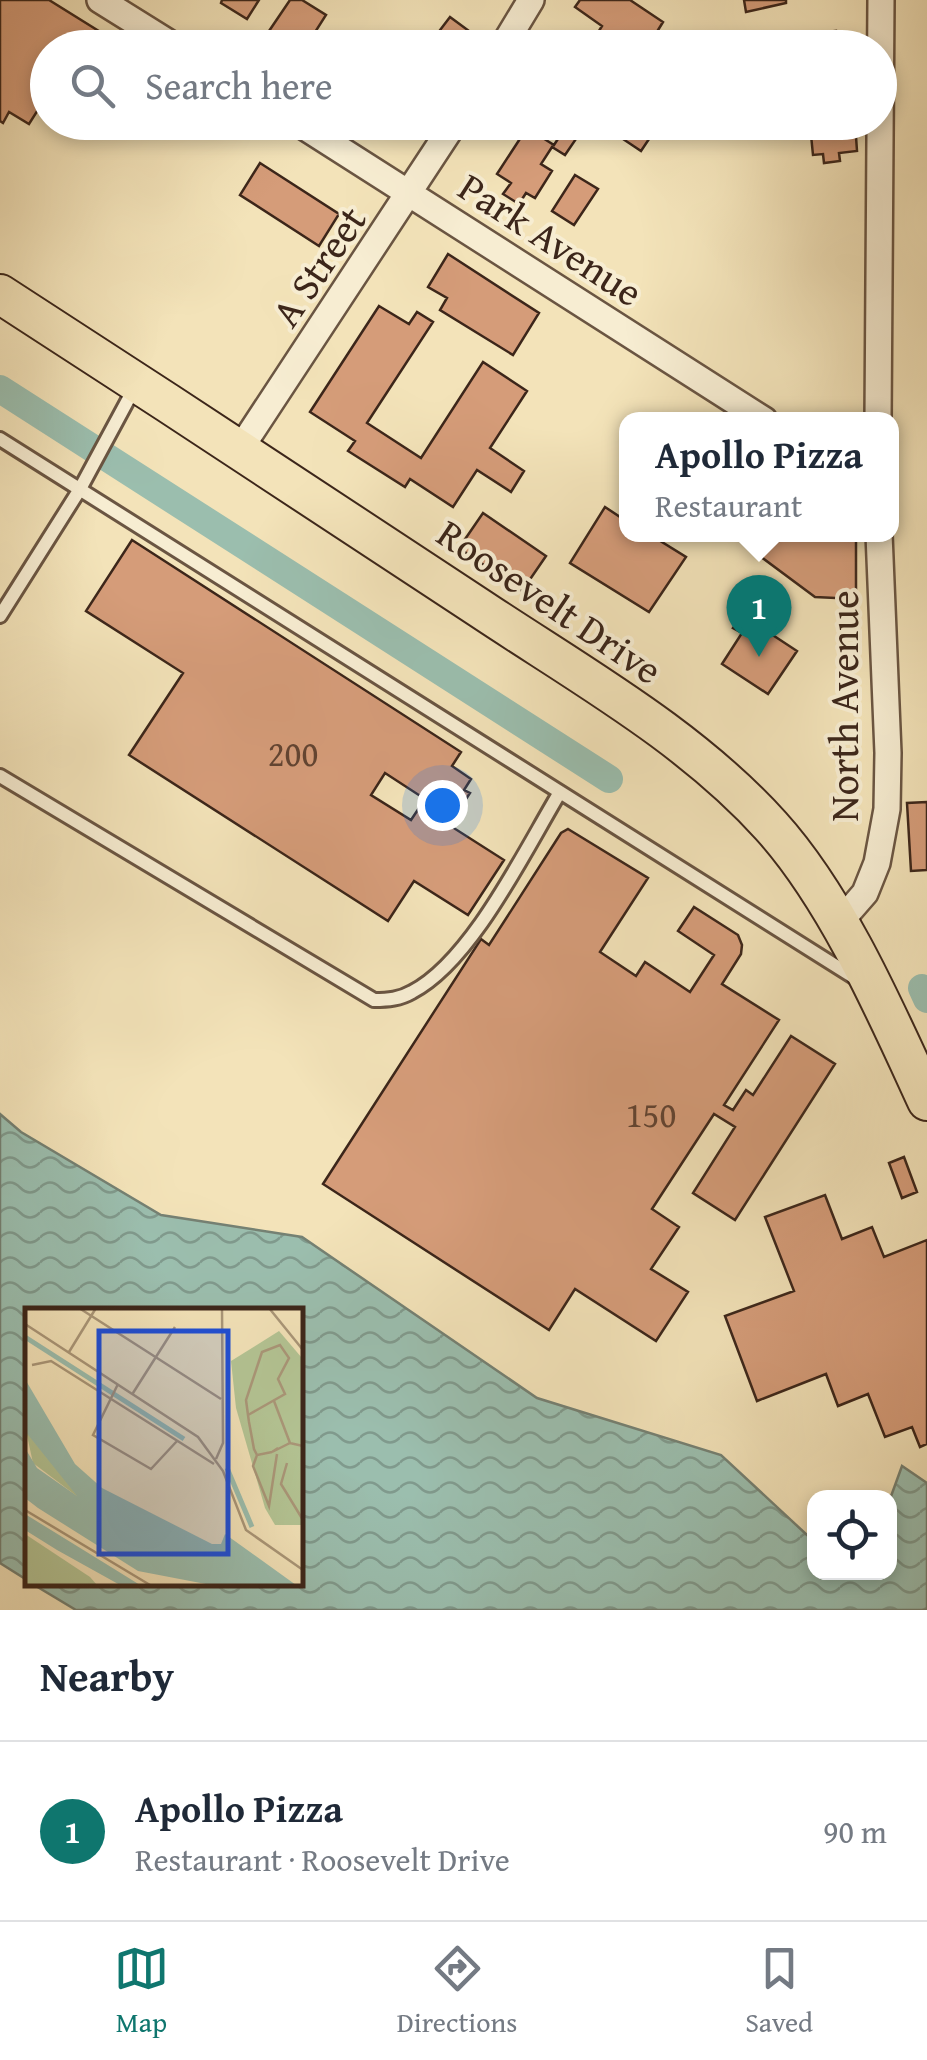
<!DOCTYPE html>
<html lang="en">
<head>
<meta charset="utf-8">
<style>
  :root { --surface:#fff; --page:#f2f2f3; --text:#1f2937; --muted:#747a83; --line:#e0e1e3; --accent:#0f766e }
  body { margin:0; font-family:"Gentium Book Plus",serif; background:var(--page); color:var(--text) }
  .controls { position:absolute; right:30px; bottom:30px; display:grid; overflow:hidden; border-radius:20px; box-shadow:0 5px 15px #0003 }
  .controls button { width:90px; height:90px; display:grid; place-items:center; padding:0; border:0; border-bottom:2px solid var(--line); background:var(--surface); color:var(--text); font:50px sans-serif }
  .you { position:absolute; left:442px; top:805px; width:35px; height:35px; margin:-25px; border:8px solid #fff; border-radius:50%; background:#1a73e8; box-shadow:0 0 0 15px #1a73e833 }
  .badge { display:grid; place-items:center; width:65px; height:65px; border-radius:50%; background:var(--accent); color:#fff; font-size:32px; font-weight:700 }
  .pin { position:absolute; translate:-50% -82px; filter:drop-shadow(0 2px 5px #0008) }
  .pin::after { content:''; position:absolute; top:52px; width:35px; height:30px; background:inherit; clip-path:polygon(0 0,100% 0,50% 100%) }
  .popup { position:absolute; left:619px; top:412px; width:280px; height:130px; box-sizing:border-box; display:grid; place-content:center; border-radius:20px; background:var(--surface); filter:drop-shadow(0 2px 8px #0005); font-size:32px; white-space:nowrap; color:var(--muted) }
  .popup b { font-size:38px; color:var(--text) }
  .popup::after { content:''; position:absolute; left:50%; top:100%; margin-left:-20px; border:20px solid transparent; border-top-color:var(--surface) }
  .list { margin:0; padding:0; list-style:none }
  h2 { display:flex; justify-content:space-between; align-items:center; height:130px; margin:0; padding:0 40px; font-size:42px }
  h2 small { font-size:32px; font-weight:400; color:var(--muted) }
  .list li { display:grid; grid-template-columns:65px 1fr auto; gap:30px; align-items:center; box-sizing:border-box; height:180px; padding:0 40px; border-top:2px solid var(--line) }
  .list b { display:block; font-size:38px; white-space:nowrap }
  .list p { margin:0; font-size:32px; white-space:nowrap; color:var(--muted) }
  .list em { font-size:32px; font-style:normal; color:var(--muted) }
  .icon { flex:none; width:55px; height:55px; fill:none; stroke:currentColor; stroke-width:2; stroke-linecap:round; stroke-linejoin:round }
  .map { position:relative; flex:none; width:927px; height:1610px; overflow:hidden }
  .search { position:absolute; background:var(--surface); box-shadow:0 5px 15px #0003; left:30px; right:30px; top:30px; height:110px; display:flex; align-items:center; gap:25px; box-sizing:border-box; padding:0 35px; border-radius:55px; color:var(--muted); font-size:38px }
  .sheet { height:310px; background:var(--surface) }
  nav { display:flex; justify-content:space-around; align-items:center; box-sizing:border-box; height:140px; border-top:2px solid var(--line); background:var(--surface); font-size:28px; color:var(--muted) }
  nav a { display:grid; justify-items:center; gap:5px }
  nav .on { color:var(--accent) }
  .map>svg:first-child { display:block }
  .water { fill:url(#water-waves); stroke:#758173; stroke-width:2.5 }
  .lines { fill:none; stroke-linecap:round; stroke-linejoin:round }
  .canal { stroke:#9bbeae; stroke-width:28 }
  .building { fill:#d59c79; stroke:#3c261a; stroke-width:2.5; fill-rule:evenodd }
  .service-casing { stroke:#6a5542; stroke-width:18 }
  .minor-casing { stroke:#6a5542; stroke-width:30 }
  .primary-casing { stroke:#3c261a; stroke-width:42 }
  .service { stroke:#f7edd2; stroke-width:12 }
  .minor { stroke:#f7edd2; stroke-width:25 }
  .primary { stroke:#f3e3b9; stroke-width:38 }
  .labels { text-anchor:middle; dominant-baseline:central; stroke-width:8; stroke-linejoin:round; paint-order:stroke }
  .number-label { font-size:35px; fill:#624432 }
  .street-label { font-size:40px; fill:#3c261a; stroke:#f7edd2 }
  .inset-river { fill:none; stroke:#9bbeae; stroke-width:5 }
  .inset-road { fill:none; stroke:#aa9779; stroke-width:2.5 }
  .view { fill:#1d4ed8; fill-opacity:0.15; stroke:#1d4ed8; stroke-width:5 }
  .inset-edge { fill:none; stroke:#3c261a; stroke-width:5 }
</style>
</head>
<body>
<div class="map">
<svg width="927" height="1610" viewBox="0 0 927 1610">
  <defs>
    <pattern id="water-waves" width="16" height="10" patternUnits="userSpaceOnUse" patternTransform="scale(2.5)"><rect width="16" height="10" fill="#9bbeae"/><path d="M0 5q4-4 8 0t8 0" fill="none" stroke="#809a8d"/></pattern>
  </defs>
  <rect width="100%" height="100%" fill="#f3e3b9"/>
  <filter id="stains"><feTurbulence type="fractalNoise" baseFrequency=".002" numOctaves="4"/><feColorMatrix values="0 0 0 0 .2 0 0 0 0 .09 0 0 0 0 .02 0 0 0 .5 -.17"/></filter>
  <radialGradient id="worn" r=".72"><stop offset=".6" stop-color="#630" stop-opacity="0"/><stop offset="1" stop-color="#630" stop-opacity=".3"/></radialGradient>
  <path class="water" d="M0,1114L21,1132L161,1215L302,1237L537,1398L721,1455L807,1535L814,1536V1572H890V1499L902,1466L927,1483V1610H76L31,1583L300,1582V1310H28L27,1580L0,1563Z"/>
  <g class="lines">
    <path class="canal" d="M0,389L609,779
      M922,988L927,999"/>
  </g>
  <path class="building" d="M0,0H49L126,48H48V94L29,124L9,112L3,123L0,121Z
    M222,0H259L247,19L221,3Z
    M290,0H302L326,15L305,48H287L267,34Z
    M580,0H630L663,22L647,48H636L615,34L610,42L597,34L602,26L575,7Z
    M744,0H786V3L746,12Z
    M450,17L469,31L457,48H446L434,38Z
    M836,31L838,48H785L784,37Z
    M617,122H675L669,131L659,124L641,151L611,131Z
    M855,122L857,151L839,153L840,161L824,163L823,154L813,155L810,125Z
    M527,128L554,145L565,128L578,136L565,155L552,147L541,164L552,171L535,198L526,193L519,204L503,194L511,183L497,174Z
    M260,163L339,214L319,246L240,195Z
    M575,175L598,189L574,225L552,211Z
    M448,254L539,313L513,355L440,310L447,298L428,287Z
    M379,306L409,324L417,312L433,322L367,423L421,458L483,362L527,391L490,448L524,471L511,492L477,470L453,507L410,479L405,487L348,451L355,441L310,412Z
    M605,507L626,521V534H649L686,557L649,612L570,563Z
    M483,513L546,556L522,591L459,548Z
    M758,534H856V599L815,597L749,548Z
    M132,540L461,752L452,766L471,779L464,790L470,793L449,825L504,860L468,915L414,881L388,921L129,755L183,673L86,611ZM385,773L425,799L411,820L371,795Z
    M742,615L797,651L768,694L722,664L742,633L733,628Z
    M927,802V870L911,871L907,803Z
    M568,829L648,878L600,952L636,976L645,962L690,992L714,955L678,931L694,907L738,935L742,945L741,954L722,984L779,1020L724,1105L733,1110L746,1090L753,1095L791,1036L835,1064L735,1220L693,1193L735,1127L714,1114L652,1209L679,1227L651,1269L688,1292L656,1341L575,1289L549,1330L323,1184L481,939L489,945L561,833Z
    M904,1157L917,1192L902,1198L889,1163Z
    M825,1195L842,1239L872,1227L884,1257L927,1240V1444L920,1447L912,1427L885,1437L868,1394L838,1406L826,1374L757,1401L725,1316L794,1291L765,1217Z"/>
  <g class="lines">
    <g class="service-casing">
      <path id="service" d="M0,439L855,978
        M0,616L80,489L136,385
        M0,776L374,1000C388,1000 400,999 412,992C472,961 525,850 560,792"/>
    </g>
    <g class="minor-casing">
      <path id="minor" d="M100,0L177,48
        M502,48L531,0
        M297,122L764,420
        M878,420L881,0
        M240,449L455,122
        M838,924L865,893L877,863L887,809L888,753L879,534"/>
    </g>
    <g class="primary-casing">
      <path id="primary" d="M0,294C161,398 321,503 481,609C580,675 690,736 771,826C837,899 886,1012 927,1101"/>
    </g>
    <use href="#service" class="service"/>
    <use href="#minor" class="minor"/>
    <use href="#primary" class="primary"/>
  </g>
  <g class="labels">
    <g class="number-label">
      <text x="293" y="753">200</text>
      <text x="651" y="1114">150</text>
    </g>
    <g class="street-label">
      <text transform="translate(551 239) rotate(33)">Park Avenue</text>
      <text transform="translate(318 266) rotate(-56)">A Street</text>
      <text transform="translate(550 601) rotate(34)">Roosevelt Drive</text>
      <text transform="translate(843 706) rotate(-90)">North Avenue</text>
    </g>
  </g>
  <g transform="translate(25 1308)">
    <rect width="278" height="278" fill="#f3e3b9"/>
    <path d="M1,123L10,132L53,189L8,155Z" fill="#b4c595"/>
    <path d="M254,23L277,50V217H250L240,200L211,100L206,53Z" fill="#b4c595"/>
    <path d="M0,226L65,269L72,277H0Z" fill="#b4c595"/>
    <path d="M0,71L50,156L77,180L187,236H196L200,226L271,277H186L113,263L13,200L0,190V140L12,160L52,188L0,123ZM0,206L86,259L115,277H95L32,242L0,222Z" fill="#9bbeae"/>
    <path class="inset-river" d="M0,29L159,131M202,160L227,219"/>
    <path class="inset-road" d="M54,0L196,91M244,0L278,42M0,16L173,129L198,163L221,222L278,262M44,44L71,0M7,57L26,53L189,156M93,76L68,127L126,161L152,133M108,85L150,19M249,93L265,135M223,107L260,86L253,71L264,50L255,37L237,44L221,92L223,107L224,114L229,141L232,147M253,140L247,144L265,135L278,138M247,144L232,147L228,158L244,198L252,146M191,151L198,135L197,0M262,155L256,176L278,212M0,202L125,277"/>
    <path class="view" d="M74,23H203V246H74Z"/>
    <rect width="278" height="278" class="inset-edge"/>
  </g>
  <rect width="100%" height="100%" filter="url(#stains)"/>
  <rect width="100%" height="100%" fill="url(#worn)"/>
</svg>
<div class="controls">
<button><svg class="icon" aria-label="locate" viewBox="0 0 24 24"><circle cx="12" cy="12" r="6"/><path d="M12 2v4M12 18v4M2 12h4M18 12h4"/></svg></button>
</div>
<div class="you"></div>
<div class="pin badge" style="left:759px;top:657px">1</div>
<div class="popup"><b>Apollo Pizza</b>Restaurant</div>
<div class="search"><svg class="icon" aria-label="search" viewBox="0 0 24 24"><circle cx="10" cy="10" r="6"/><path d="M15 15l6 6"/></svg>Search here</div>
</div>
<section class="sheet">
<h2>Nearby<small></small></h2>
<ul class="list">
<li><span class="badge">1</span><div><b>Apollo Pizza</b><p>Restaurant · Roosevelt Drive</p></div><em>90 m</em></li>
</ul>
</section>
<nav>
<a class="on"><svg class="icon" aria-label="map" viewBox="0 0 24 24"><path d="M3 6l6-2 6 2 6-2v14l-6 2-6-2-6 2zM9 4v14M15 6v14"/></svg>Map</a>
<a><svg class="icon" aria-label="directions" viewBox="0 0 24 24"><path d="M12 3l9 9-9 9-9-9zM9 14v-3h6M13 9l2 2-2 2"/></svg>Directions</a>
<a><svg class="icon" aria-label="saved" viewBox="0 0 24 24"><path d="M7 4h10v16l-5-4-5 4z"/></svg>Saved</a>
</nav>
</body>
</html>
